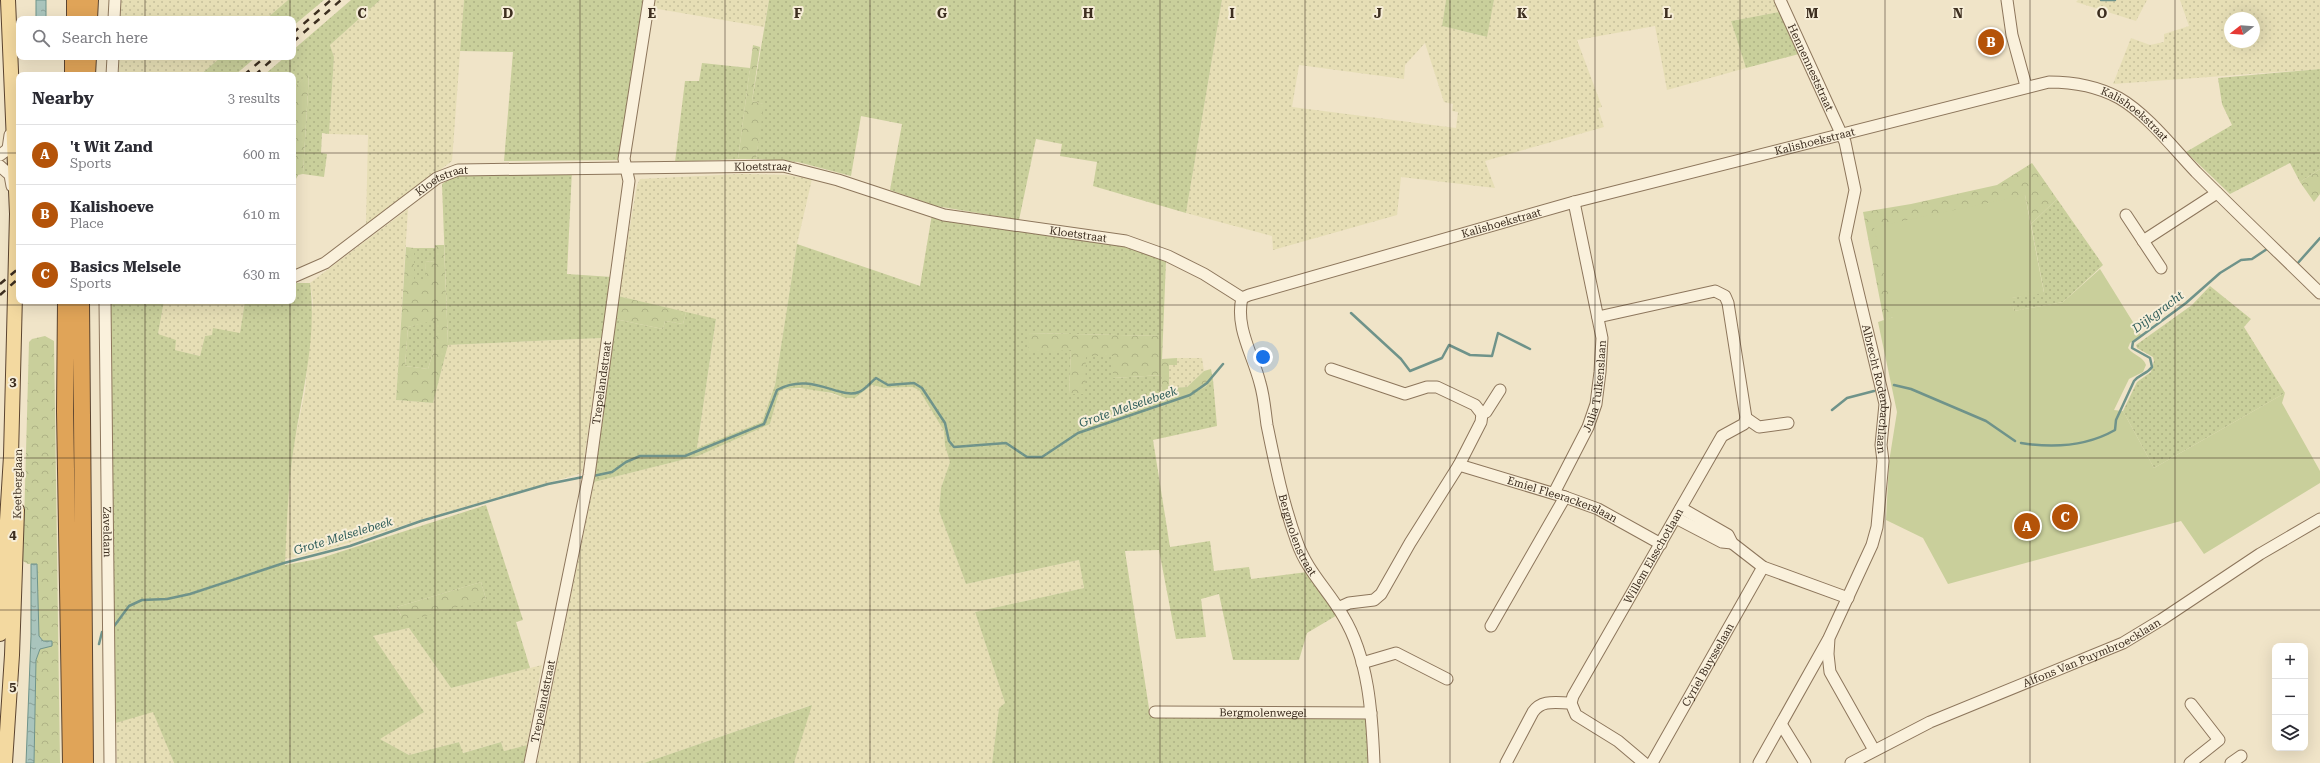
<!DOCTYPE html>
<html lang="en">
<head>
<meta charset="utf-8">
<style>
  :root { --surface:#fff; --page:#f2f2f3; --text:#2b2b33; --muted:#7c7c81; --line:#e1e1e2; --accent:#b45309 }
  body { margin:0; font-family:"Roboto Serif",serif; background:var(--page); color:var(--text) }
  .controls { position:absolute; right:12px; bottom:12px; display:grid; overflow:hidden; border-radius:8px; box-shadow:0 4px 16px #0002 }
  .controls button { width:36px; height:36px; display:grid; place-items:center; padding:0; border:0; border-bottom:1px solid var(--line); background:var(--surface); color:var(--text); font:20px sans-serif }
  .compass { position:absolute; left:2224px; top:12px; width:36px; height:36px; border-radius:50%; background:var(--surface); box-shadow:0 4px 16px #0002; rotate:253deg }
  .you { position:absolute; left:1263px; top:357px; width:14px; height:14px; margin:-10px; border:3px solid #fff; border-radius:50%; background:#1a73e8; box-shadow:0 0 0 6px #1a73e833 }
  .badge { display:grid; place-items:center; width:26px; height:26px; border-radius:50%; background:var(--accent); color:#fff; font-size:13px; font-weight:700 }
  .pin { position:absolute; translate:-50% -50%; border:2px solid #fff; box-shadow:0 1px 4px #0006 }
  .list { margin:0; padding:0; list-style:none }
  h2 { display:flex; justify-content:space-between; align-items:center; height:52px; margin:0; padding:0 16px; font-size:17px }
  h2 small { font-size:13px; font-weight:400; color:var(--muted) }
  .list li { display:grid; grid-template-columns:26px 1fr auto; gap:12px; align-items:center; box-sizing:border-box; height:60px; padding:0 16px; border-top:1px solid var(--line) }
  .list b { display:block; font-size:15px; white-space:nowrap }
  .list p { margin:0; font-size:13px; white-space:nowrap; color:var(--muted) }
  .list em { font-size:13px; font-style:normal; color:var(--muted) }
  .icon { flex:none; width:22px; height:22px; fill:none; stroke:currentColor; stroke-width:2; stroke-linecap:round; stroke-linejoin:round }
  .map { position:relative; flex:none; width:2320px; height:763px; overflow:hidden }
  .search { position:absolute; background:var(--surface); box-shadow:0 4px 16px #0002; left:16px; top:16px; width:280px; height:44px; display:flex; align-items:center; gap:10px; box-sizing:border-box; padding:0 14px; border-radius:8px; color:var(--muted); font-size:15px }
  .panel { position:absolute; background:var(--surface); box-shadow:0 4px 16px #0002; left:16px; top:72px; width:280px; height:232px; border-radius:8px }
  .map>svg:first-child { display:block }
  .farmland { fill:url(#farmland-dots); fill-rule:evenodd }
  .green { fill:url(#green-dots); fill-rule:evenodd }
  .forest { fill:url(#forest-crowns); fill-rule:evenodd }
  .pitch { fill:#c9cf9b }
  .water { fill:url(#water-ripples); stroke:#6f938a }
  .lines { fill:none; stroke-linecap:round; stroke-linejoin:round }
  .stream { stroke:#6f938a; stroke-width:2.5 }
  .minor-casing { stroke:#8d765c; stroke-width:13 }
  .major-casing { stroke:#5b4430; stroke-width:16 }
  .highway-casing { stroke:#5b4430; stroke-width:18 }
  .minor { stroke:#faf1dc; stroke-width:11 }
  .major { stroke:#f3d9a0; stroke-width:14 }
  .highway { stroke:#e0a458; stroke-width:16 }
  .rail { stroke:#3d2e20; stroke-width:2.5; stroke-dasharray:7 7; stroke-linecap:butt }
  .grid { fill:none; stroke:#3d2e20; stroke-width:1; stroke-opacity:0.55 }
  .labels { text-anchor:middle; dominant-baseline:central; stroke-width:4; stroke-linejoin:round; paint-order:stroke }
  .street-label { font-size:11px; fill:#3d2e20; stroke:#f7eed8 }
  .water-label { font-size:12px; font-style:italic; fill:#2f5d5a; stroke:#f7eed8 }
  .grid-label { font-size:13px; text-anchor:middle; font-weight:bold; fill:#3d2e20; stroke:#f7eed8; stroke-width:4; stroke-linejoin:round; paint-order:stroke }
</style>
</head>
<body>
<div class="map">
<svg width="2320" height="763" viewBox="0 0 2320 763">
  <defs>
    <pattern id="farmland-dots" width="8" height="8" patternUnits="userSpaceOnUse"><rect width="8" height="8" fill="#e6deb5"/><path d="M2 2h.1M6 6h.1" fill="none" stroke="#c6bf9b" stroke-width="1.8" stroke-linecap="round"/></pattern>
    <pattern id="green-dots" width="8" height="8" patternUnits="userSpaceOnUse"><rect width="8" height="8" fill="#c9cf9b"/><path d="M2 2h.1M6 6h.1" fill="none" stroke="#aeb285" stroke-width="1.8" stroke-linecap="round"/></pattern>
    <pattern id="forest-crowns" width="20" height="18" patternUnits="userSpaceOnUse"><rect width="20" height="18" fill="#c9cf9b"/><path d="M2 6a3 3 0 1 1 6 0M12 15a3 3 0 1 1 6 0" fill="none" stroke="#aeb285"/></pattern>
    <pattern id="water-ripples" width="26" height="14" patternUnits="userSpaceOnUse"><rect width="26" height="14" fill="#a9c4bc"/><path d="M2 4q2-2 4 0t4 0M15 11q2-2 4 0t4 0" fill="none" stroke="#8ba098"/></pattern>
  </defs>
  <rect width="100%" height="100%" fill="#f0e4c8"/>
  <path class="farmland" d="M121,0H288L266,19H121Z
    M380,0H464L452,161L366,225L368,135L329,134L334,57L330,45Z
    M654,0H769L764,27L652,8Z
    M1222,0H1446L1442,26L1486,37L1494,0H1774L1779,12L1731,21L1746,68L1667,90L1655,26L1577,40L1602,107L1598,108L1604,127L1485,161L1495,188L1401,177L1397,215L1273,250L1272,236L1186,213ZM1425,43L1444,102L1453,104L1452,111L1458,112L1456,128L1292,107L1299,65L1404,79L1405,65Z
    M2078,0H2147L2136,21L2076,2Z
    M2180,0H2320V69L2113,84L2131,38L2150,45L2164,42V34L2189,26ZM2230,18H2254V42H2230Z
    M119,57H221L200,75H119Z
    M740,174L786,175L812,179L797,244L775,385L762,422L697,448L716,320L618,296L637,185L640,179Z
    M408,209L396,400L433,403L448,345L602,338L582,473L420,520L323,551L285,559L289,482L295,439L305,391L313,301L310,283Z
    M164,301H245L240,333L205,336L200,356L175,350L158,334Z
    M1177,358H1202L1204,371L1187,387L1168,388L1169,365H1177Z
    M872,385L884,388L912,387L919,390L944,431L945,446L950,462L941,488L939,511L966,584L1079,560L1084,588L975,612L1005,703L999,708L992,763H794L811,705L644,763H537L594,482L698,456L770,424L779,392L784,389H815L845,398H855Z
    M409,628L451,688L542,665L527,745L504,751L501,742L462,753L459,742L409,755L380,739L373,636Z
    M153,711L174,763H117L116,723Z"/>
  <path class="green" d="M288,0H324L293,26V19H266Z
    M351,0H380L330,45L334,57L329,134L322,133L321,153L327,154L324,177L303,174L309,74L293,88V75H264L285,57H293V50Z
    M464,0H644L620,160L504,161L513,52L460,51Z
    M769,0H1222L1186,213L1093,186L1097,162L1060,156L1062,144L1036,139L1019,220L936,206L890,190L902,124L861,116L851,176L798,162L756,159L763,104L752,101Z
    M1446,0H1494L1487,37L1442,26Z
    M1779,12L1799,54L1746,68L1731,21Z
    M221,57H256L235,75H200Z
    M702,63L750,68L738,159L675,162L685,81H699Z
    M2320,69V169L2300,182L2290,163L2230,194L2186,152L2232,125L2222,104L2218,78Z
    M572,170L567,274L612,277L602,338L448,345L442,184L454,175Z
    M2057,199L2103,265L2063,302L2014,311L2011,298L2044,292L2031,224Z
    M932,214L1130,247L1166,260L1163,336L1028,333L1071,350L1069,394L1085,393V356H1113V378L1162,375L1161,407L1205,387L1213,380L1217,426L1153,440L1170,547L1210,541L1214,571L1249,567L1251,579L1307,572L1339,614L1307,633L1299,660H1233L1219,594L1201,599L1206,637L1176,639L1159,550L1125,551L1150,715L1367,714L1369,763H992L999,708L1005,703L975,612L1084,588L1079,560L966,584L939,511L941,488L950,462L945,446L944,431L919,390L912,387L884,388L872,385L855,398H845L832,393L800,388L784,389L779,392L770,424L698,456L594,482L615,319L663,329L665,321L683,324L686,312L716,319L697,448L762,422L775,385L797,244L920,286Z
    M414,248H435V261L425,262L427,281H414Z
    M293,283H310C317,335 303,389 295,440C288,481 287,523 285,565L318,559L486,505L523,620L516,622L530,668L451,688L409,628L373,636L424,712L380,739L409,755L459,742L463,753L501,742L504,751L527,745L524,763H174L153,712L116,723L111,511L110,301H164L158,334L176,340L175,350L200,356L205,336L212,335L213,328L240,333L245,301H293ZM481,582L486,599L401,616L397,607Z
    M2210,286L2251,319L2244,327L2285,393L2154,468L2123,411L2137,382L2151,372L2154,361L2153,357L2137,348L2136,345L2192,305Z
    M436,319V343L428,369L405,366L408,327Z
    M812,705L794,763H644Z"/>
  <path class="forest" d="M753,45L760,47L752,101L764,104L756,159H738Z
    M309,73L303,174L298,175L293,185V88Z
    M2032,163L2057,199L2031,224L2025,195L1893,317L1884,321L1863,212L1911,204L1997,185Z
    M2320,169V194L2314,202L2300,182Z
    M435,245H444L448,345L433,403L396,400L406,247L414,248V280L426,281L425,262L435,261ZM436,320V343L428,369L405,366L408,327Z
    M618,296L686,312L683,324L665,321L663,329L615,319Z
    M1028,333L1163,336L1162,359L1177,358V365H1169V388L1187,387L1204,371L1211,369L1213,380C1198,394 1180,400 1161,407L1162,375L1113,378V356H1086L1085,394H1069L1071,350L1028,353Z
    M45,336L54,341L60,763H34L36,660L40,649L52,646V641H43L39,636L37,564H28L23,561L29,342L32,339Z
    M481,582L486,599L404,622L397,607Z"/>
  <path class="pitch" d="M2025,195L2044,293L2012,298L2014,311L2063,302L2100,269L2141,335L2130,343L2128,348C2134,356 2143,356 2146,365L2143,372L2129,379L2114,410L2123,411L2154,468L2285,393L2282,403L2320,471V483L2204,554L2181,521L1948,584L1923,538L1886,520L1889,462L1897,412L1878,322L1893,317L1874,227Z"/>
  <path class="water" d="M36,0H46V19H36Z
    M31,564H37L39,636L43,641H52V646L40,649L36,660L34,763H26L31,636Z"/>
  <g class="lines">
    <path class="stream" d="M2101,0H2115
      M2297,264L2320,238
      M1351,313L1401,359L1410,371L1442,358L1449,345L1470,355L1492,356L1498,333L1530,349
      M1894,385L1911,389L1986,421L2015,441
      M1832,410L1847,398L1874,391
      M2021,443C2053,448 2087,446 2115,430L2116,420L2134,381C2140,374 2147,374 2152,367L2150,358L2132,348L2133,342L2186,303L2220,273L2241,260L2252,259L2267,249
      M593,476L612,472L626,462L640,456H685L764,424L777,390C811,371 840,400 859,392C865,390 871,382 876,378L888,385L914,383L922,388L945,423L949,441L954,447L1006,443L1027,457H1042L1078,433L1190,395L1207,383L1223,364
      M112,629L129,606L142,600L167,599L190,594L284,563L350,546L421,521L548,484L583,477
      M99,644L102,632"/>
    <g class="minor-casing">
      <g id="minor">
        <path id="s1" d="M1780,0L1845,142L1855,190L1845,238L1885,404L1881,445L1883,461L1877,527L1872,545L1829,638L1828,654L1830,672L1874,750"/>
        <path d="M2007,0L2012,35L2026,86"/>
        <path d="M114,19L115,0"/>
        <path d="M112,75L113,57"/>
        <path d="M0,155L8,149L10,135"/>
        <path d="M0,166L10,175L12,186"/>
        <path d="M2126,215L2161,268"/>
        <path d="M2143,241L2217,193"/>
        <path id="s2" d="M293,277L325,263L437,178L458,170L783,166L838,180L944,215L1126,241L1168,256L1204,274L1242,298"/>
        <path id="s3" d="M1242,298L1249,295L1574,202L2049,82C2074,82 2097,86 2119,98C2147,114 2174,149 2196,172C2237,213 2279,253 2320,293"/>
        <path id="s4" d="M1242,298C1235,327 1253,355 1260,383C1264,396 1265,411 1267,425C1275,464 1283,504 1297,542C1307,571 1328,590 1343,616C1369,659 1372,714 1374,763"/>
        <path id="s5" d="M105,301L110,763"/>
        <path d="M1331,369L1405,394L1427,387H1437L1475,405L1482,414"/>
        <path d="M1746,418L1759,427L1788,423"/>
        <path id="s6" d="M1459,465L1565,497L1598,509L1661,544"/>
        <path id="s7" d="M1554,493L1588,427L1596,404L1600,372L1602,338L1574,202"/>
        <path d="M1681,508L1728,535L1732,543L1763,567L1848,598"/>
        <path d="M1676,518L1722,542L1732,543"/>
        <path d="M1338,608L1349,603L1374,600L1381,594L1410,543L1459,465L1481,422L1482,414L1486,412L1500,390"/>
        <path d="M1491,626L1565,497"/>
        <path d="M1362,663L1396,653L1447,679"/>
        <path id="s8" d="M1571,703L1573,696L1722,436L1744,424L1746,418L1728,303L1725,296L1715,291L1598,317"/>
        <path id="s9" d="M1155,712L1371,713"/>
        <path d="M1781,724L1805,763"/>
        <path id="s10" d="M530,763L589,475L629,181L624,159L649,0"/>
        <path d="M1506,763L1533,712C1542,699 1557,703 1571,703L1576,715L1618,741L1644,763"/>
        <path id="s11" d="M1652,763L1763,567"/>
        <path d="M1759,763L1828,640"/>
        <path id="s12" d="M1851,763L1930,722L2123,643L2161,620L2260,554L2320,519"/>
        <path d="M2190,763L2219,740L2191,704"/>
        <path d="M2231,763L2241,756"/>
      </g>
    </g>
    <g class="major-casing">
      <path id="major" d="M0,634L11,456L17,214L8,0
        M5,763L12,655L17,510"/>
    </g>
    <g class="highway-casing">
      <path id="highway" d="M75,19V0
        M89,19L90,0
        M73,75V57
        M87,75L88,57
        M66,301L65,411L71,763
        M81,301L85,763"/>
    </g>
    <use href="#minor" class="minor"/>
    <use href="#major" class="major"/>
    <use href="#highway" class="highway"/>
    <path class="rail" d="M293,33L331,0
      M293,42L341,0
      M244,75L265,57
      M255,75L275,57
      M0,284L19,268
      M0,295L19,278"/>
  </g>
  <path class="grid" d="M145,0V19M290,0V19M435,0V763M580,0V763M725,0V763M870,0V763M1015,0V763M1160,0V763M1305,0V763M1450,0V763M1595,0V763M1740,0V763M1885,0V763M2030,0V763M2175,0V763M145,57V75M290,57V75M0,153H19M293,153H2320M145,301V763M290,301V763M0,305H2320M0,458H2320M0,610H2320"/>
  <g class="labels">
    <g class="street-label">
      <text stroke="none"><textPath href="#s1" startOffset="74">Hennenneststraat</textPath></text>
      <text stroke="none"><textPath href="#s3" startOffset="930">Kalishoekstraat</textPath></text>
      <text stroke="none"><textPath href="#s3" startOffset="594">Kalishoekstraat</textPath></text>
      <text stroke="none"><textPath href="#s2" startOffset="503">Kloetstraat</textPath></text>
      <text stroke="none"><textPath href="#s2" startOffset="179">Kloetstraat</textPath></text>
      <text stroke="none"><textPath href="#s3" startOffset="270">Kalishoekstraat</textPath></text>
      <text stroke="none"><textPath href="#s2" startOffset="827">Kloetstraat</textPath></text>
      <text stroke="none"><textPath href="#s10" startOffset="387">Trepelandstraat</textPath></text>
      <text stroke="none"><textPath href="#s7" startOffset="116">Julia Tulkenslaan</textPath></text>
      <text stroke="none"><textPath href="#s1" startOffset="409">Albrecht Rodenbachlaan</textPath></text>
      <text transform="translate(18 484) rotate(-89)">Keetberglaan</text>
      <text stroke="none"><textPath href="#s6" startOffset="109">Emiel Fleerackerslaan</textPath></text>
      <text stroke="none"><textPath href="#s5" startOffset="231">Zaveldam</textPath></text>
      <text stroke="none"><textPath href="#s4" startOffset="245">Bergmolenstraat</textPath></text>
      <text stroke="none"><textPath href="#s8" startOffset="169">Willem Elsschotlaan</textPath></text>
      <text stroke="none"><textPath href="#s12" startOffset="265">Alfons Van Puymbroecklaan</textPath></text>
      <text stroke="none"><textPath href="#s11" startOffset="113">Cyriel Buysselaan</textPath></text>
      <text stroke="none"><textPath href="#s10" startOffset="63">Trepelandstraat</textPath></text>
      <text stroke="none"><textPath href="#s9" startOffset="108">Bergmolenwegel</textPath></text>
    </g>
    <g class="water-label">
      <text transform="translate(2158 312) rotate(-37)">Dijkgracht</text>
      <text transform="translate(1128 407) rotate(-19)">Grote Melselebeek</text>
      <text transform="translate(343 536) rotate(-17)">Grote Melselebeek</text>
    </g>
  </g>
  <g class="grid-label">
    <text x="362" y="18">C</text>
    <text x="508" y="18">D</text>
    <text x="652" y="18">E</text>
    <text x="798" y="18">F</text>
    <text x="942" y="18">G</text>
    <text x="1088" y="18">H</text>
    <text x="1232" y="18">I</text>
    <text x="1378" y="18">J</text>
    <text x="1522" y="18">K</text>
    <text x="1668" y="18">L</text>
    <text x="1812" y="18">M</text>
    <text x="1958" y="18">N</text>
    <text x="2102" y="18">O</text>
    <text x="13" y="386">3</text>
    <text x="13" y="539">4</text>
    <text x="13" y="691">5</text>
  </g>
</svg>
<div class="controls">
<button>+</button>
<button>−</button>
<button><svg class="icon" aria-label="layers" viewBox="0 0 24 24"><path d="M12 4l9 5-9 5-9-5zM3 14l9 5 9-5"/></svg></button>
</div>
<svg class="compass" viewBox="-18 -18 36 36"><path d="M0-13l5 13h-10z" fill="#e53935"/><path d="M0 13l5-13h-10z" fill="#7c7c81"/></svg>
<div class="you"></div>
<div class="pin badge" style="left:2027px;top:526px">A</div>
<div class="pin badge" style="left:1991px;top:42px">B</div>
<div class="pin badge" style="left:2065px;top:517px">C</div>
<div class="search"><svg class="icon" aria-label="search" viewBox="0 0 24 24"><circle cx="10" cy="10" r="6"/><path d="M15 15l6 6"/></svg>Search here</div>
<section class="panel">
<h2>Nearby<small>3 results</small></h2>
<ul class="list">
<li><span class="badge">A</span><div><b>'t Wit Zand</b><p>Sports</p></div><em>600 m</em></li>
<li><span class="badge">B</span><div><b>Kalishoeve</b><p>Place</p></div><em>610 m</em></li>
<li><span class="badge">C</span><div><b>Basics Melsele</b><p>Sports</p></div><em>630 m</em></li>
</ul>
</section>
</div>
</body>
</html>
